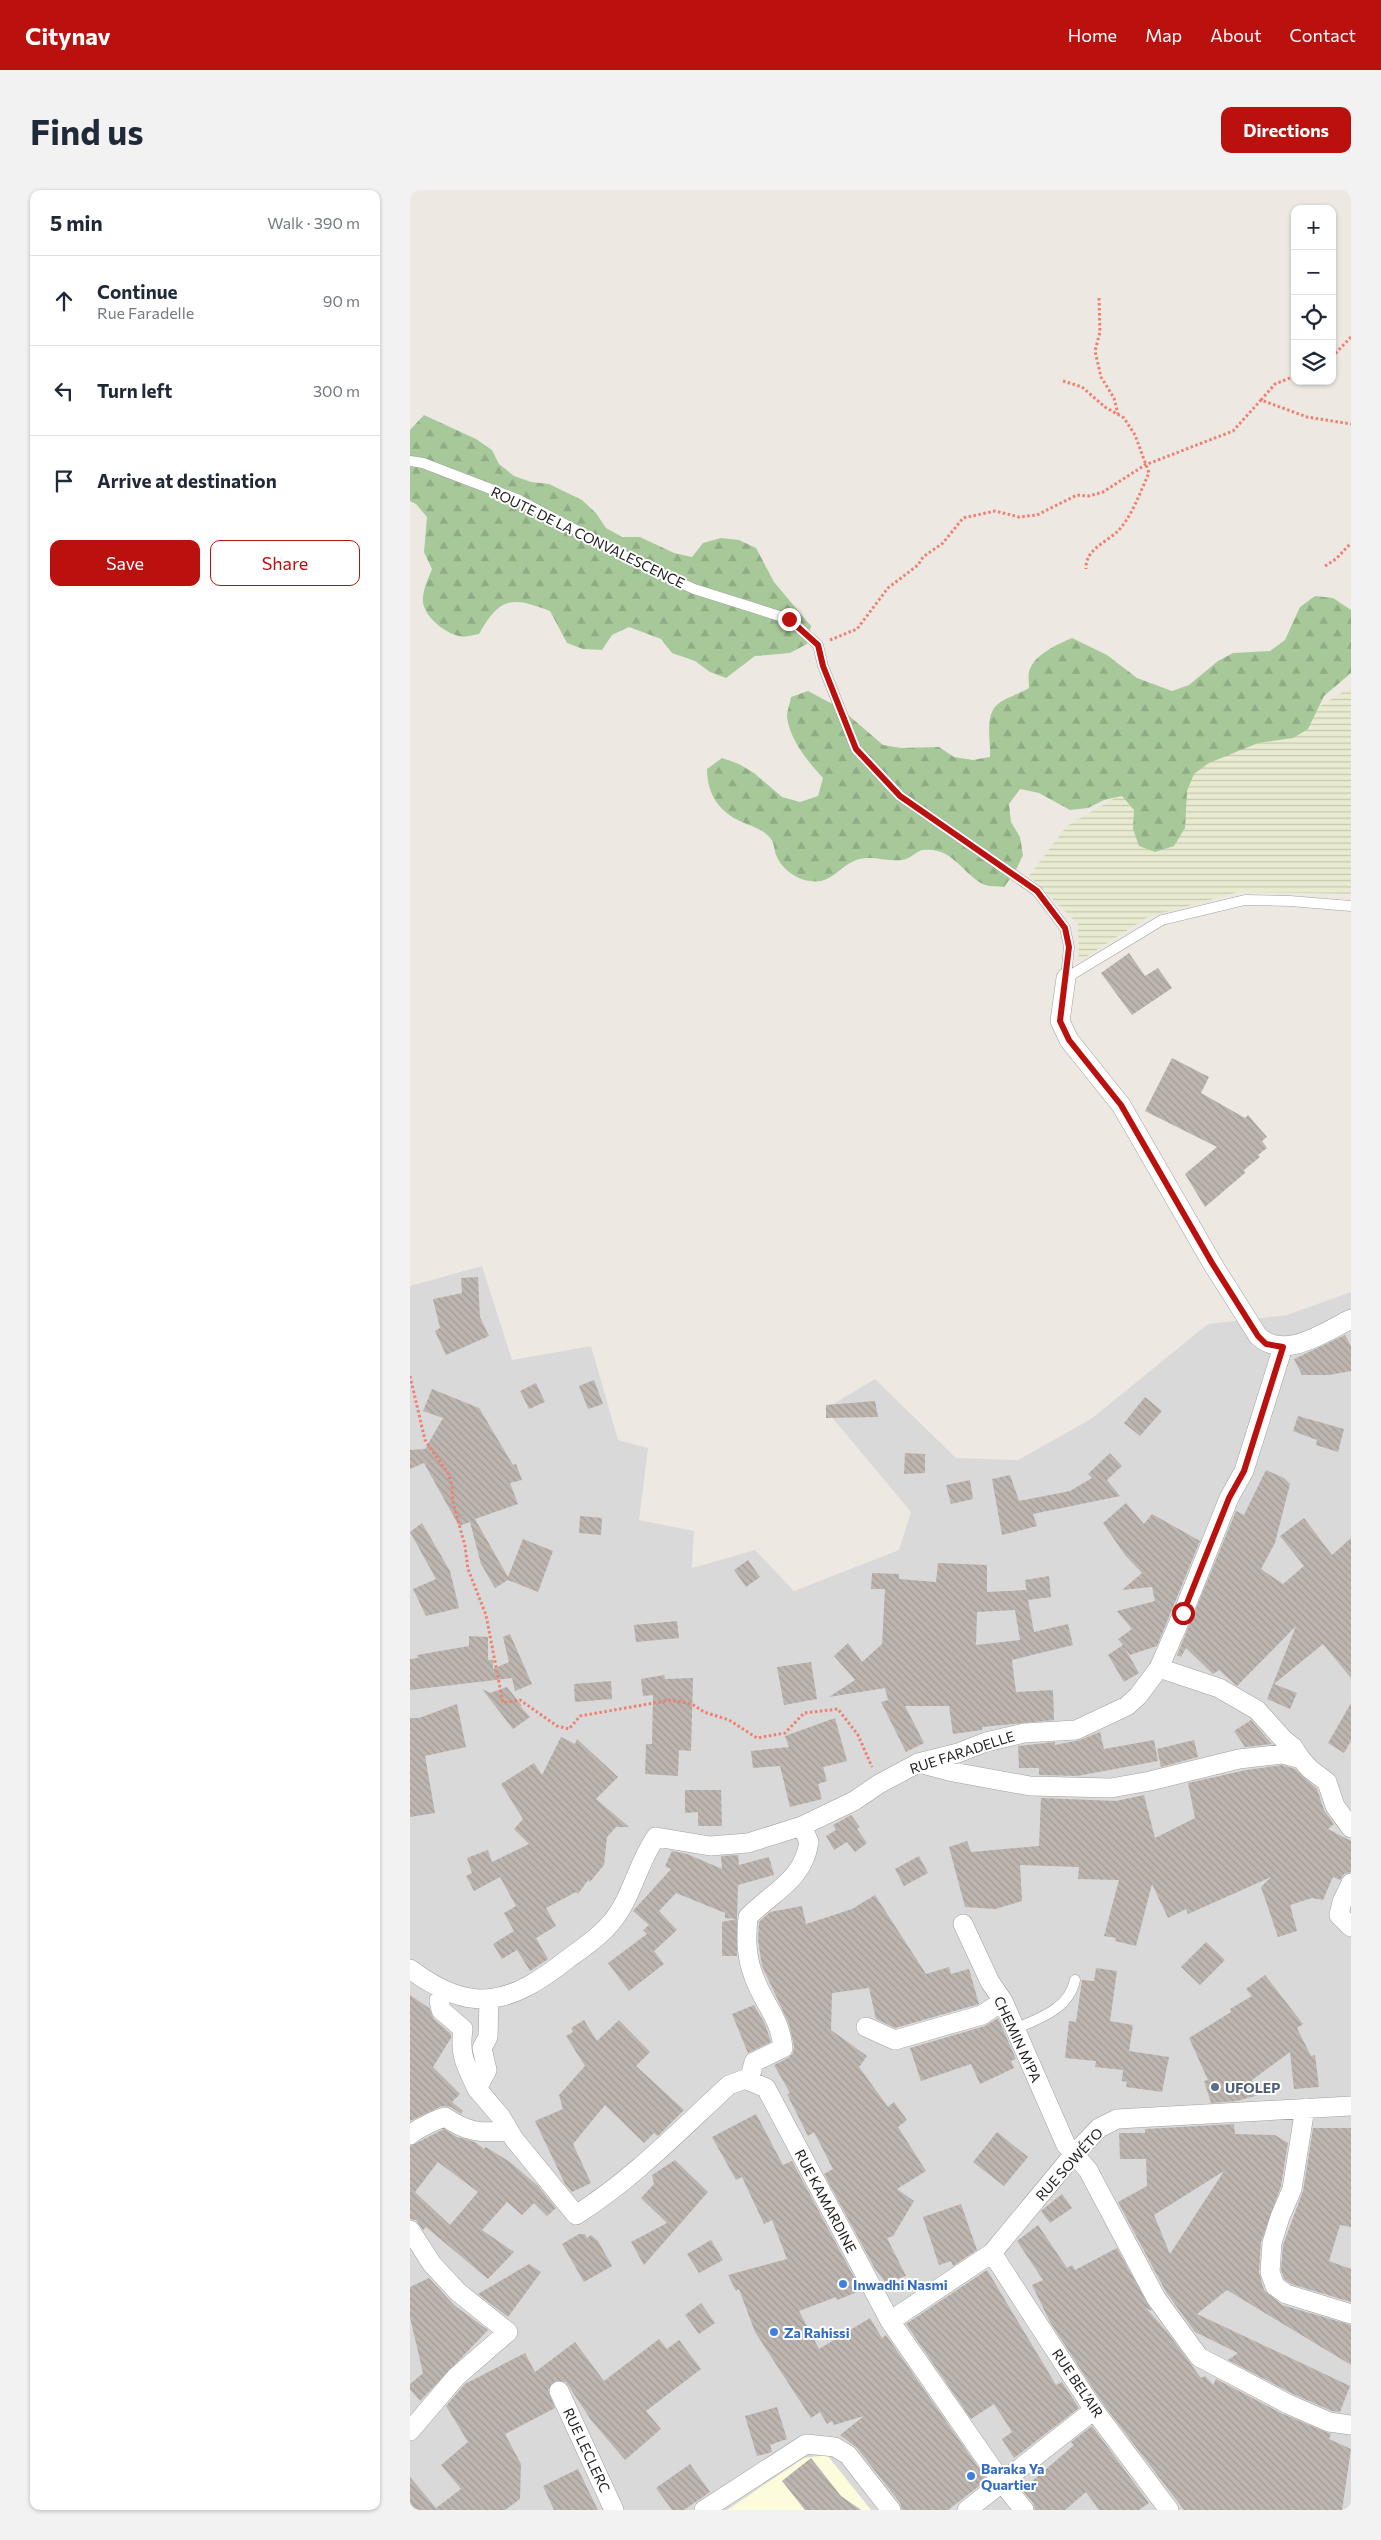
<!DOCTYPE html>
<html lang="en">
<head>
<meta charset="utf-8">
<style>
  :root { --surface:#fff; --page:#f2f2f3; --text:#1f2937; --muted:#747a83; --line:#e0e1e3; --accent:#ba110e }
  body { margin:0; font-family:Commissioner,sans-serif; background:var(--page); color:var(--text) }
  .controls { position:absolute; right:15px; top:15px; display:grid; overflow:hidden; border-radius:10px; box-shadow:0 1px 4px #0004 }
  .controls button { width:45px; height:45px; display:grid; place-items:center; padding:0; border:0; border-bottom:1px solid var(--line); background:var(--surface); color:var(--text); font:25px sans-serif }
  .stop { position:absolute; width:15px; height:15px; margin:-11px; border:4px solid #ba110e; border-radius:50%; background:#fff }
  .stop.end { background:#ba110e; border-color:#fff; box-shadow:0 1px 5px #0008 }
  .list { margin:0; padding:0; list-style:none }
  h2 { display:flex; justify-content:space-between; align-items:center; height:65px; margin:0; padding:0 20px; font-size:21px }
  h2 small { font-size:16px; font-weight:400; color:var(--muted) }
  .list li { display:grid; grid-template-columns:32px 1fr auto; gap:15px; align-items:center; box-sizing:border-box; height:90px; padding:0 20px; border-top:1px solid var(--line) }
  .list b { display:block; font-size:19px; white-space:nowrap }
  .list p { margin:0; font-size:16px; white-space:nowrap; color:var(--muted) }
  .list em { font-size:16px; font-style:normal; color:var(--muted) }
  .actions { display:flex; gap:10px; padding:15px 20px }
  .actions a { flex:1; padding:11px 0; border:1px solid var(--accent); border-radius:10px; text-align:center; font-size:18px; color:var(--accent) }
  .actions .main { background:var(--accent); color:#fff }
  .icon { flex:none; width:28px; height:28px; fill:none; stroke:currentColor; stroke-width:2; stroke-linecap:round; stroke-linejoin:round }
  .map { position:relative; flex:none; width:941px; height:2320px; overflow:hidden; border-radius:10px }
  header { display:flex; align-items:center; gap:30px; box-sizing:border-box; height:70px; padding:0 25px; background:var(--accent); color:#fff }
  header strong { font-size:24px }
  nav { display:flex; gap:28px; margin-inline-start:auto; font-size:18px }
  .intro { display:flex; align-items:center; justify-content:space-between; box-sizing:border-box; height:120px; padding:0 30px }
  h1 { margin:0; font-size:35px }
  .button { padding:12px 22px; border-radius:10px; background:var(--accent); color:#fff; font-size:18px; font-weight:700 }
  main { display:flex; gap:30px; padding:0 30px }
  aside { flex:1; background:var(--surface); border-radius:10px; box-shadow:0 1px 4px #0004 }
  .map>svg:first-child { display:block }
  .residential { fill:#dad9d9 }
  .education { fill:#fcfcdc }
  .farmland { fill:url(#farmland-rules) }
  .forest { fill:url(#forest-firs) }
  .building { fill:url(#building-back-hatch); fill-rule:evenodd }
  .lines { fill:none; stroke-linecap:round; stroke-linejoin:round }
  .lane-casing { stroke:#a0a0a0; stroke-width:11 }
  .street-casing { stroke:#a0a0a0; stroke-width:20 }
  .path { stroke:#ef8071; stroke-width:3; stroke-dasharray:2.5 2.5; stroke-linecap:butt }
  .lane { stroke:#fff; stroke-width:10 }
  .street { stroke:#fff; stroke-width:19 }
  .route { stroke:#ba110e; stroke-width:6 }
  .service-dot { fill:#5c6f8a; stroke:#fff; stroke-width:2 }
  .shop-dot { fill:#3f7fe0; stroke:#fff; stroke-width:2 }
  .labels { text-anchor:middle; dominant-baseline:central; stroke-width:4; stroke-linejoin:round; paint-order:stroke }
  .street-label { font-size:14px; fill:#1c1c1c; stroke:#fff }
  .service-label { font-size:14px; font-weight:bold; fill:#4e5e75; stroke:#fff; text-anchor:start }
  .shop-label { font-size:14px; font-weight:bold; fill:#366cbe; stroke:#fff; text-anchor:start }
</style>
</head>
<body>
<header>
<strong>Citynav</strong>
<nav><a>Home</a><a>Map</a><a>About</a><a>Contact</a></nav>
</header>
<div class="intro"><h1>Find us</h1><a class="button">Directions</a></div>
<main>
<aside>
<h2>5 min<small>Walk · 390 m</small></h2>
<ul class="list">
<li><svg class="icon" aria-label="ahead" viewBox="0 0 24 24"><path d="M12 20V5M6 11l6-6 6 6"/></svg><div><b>Continue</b><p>Rue Faradelle</p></div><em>90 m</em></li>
<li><svg class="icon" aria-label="left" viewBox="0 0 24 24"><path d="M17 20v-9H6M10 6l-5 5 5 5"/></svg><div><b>Turn left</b></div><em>300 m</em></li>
<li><svg class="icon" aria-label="arrive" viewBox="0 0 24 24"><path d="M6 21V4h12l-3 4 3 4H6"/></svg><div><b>Arrive at destination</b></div></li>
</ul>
<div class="actions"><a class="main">Save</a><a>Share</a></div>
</aside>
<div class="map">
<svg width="941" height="2320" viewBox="0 0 941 2320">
  <defs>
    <pattern id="farmland-rules" width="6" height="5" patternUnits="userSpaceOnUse" patternTransform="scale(1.25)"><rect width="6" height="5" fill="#e8ebcf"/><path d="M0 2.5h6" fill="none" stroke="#c6c9b1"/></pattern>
    <pattern id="forest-firs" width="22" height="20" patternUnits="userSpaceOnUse" patternTransform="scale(1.25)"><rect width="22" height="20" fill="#a7c99a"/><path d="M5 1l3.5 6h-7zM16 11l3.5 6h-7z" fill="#8fac84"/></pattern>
    <pattern id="building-back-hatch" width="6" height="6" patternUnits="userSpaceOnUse" patternTransform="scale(1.25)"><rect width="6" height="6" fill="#bdb5af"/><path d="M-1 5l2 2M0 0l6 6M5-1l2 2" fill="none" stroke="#a29b96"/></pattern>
  </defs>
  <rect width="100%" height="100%" fill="#ede9e2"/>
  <path class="residential" d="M72,1076L102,1170L181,1156L208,1250L238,1258L229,1330L284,1341L282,1378L345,1360L384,1401L489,1360L501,1322L415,1219L465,1189L546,1268L608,1270L681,1229L798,1134L877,1125L941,1102V2320H0V1096Z"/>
  <path class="education" d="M417,2265L461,2320H317L394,2268Z"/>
  <path class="farmland" d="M941,497V704L828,702L738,727L669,771L668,734L619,686L657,636L724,597L886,531Z"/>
  <path class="forest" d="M14,225L66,249L82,260L89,274L104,286L121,292L139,294L172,310L186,323L196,338L212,347H230L264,363L282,367L293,353L311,348L329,350L346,358L364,392L401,436L397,454L380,463L345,466L316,488L300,482L285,471L262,463L251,449L219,437L202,445L192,460L173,459L157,453L140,421C101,406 90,407 69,444C63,445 55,448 49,446C35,443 16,428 13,413C12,401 18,389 22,379L14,362L17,327L6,314L0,311V240Z
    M905,406L923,408L941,420V483L914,506L898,539L883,548L848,553L799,573L784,584L777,601L775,638L764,656L745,662L729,656L723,639L724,620L712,606L694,610L678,618L660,620L629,603L610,599L599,614L601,632L610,647L613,665L605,682L594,697C588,696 580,697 575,695C554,686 543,656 513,660C507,661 502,667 496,669C479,674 461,663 444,671C432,676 424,688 411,691C394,694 374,683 367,667C364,662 365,654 361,649C353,639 343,637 332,632C309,622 297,604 297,579L312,568L329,574L344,583L372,607L390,612L408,606L413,588C398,572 380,550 377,527C377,521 380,513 381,507L398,501L430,518L473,555L491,558L529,557L544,567L563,570L580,567C581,552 574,525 588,514C593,509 611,503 619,498C619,493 618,486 619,482C623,465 648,454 662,448L697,465L727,488L762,501L779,495L808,471L823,463L860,461L875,450L890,417Z"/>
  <path class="building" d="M719,763L735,786L748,778L762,798L722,825L691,783Z
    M762,868L799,887L791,903L835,928L838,925L857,947L852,951L857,958L848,965L850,967L834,980L835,983L795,1017L775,984L807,957L735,921Z
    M68,1087L70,1127L79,1146L36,1165L25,1141L30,1138L23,1109L52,1103L51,1088Z
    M935,1145L941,1156V1181L919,1185H892L884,1169Z
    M184,1190L193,1214L178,1219L169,1196Z
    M126,1193L135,1212L119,1219L110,1201Z
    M22,1199L69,1218L103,1275L106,1274L112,1290L100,1293L108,1314L65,1329L98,1387L113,1349L143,1361L128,1402L98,1390L85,1398L71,1374L60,1332L49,1336L14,1273L0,1279V1260L15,1259L33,1228L13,1221Z
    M735,1207L752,1221L730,1246L714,1233Z
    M465,1211L468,1227L416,1228V1215Z
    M888,1226L934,1239L928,1262L906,1255L907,1250L883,1241Z
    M495,1263L515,1264V1283L494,1284Z
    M700,1263L712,1276L697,1290L710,1306L623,1324L627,1336L592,1345L582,1289L600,1285L609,1311L660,1301L682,1288L678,1284Z
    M856,1280L874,1288L880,1294L865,1353L851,1379L873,1394L894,1376L870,1346L894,1328L922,1365L941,1348V1488L913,1454L864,1494L887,1503L880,1519L857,1509L886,1436L827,1496L809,1480L803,1484L776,1458L771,1467L767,1465L826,1321L834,1325Z
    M560,1290L563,1309L541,1314L536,1295Z
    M716,1313L734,1334L742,1324L790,1351L747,1456L720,1465L714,1457L729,1483L714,1492L698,1465L713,1455L708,1449L722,1439L707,1421L745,1411L742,1397L712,1400L732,1383L715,1365L693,1333Z
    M170,1326L192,1328L191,1345L169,1343Z
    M12,1333L40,1381L49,1418L16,1426L3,1399L26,1389L0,1342Z
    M338,1370L350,1387L336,1397L324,1380Z
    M528,1373L577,1375V1402L616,1400L617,1404L615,1390L639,1386L641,1407L618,1410L624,1442L658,1434L663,1455L602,1470L606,1502L643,1500L644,1530L572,1537V1540L543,1544L539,1516H495L514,1553L496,1562L471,1512L478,1510L475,1498L419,1507L445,1490L424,1466L438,1453L452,1472L472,1454L475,1399H461L462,1383L489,1384V1389L526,1392ZM605,1420L610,1450L566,1455L567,1422Z
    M267,1431L269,1448L226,1452L224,1435Z
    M100,1444L122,1494L105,1501L102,1488L0,1500V1469L8,1468L7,1465L59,1456V1446L78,1447V1470H83V1479L99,1472L93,1447Z
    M401,1472L407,1509L374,1515L367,1477Z
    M254,1485L255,1489L283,1488L281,1561L269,1560L268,1586L235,1584L236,1554H242L243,1505L233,1506L231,1489Z
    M201,1491L202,1509L165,1512L164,1494Z
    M97,1497L112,1516H110L120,1527L103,1539L72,1499L80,1503Z
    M941,1513V1551L934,1563L918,1553Z
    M47,1514L56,1557L15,1566L25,1623L0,1627V1528H9Z
    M425,1528L437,1571L413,1577L417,1591L408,1594L412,1609L380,1617L370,1576L343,1578L341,1561L379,1557L375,1546Z
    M841,1530L862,1554L835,1557L824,1541Z
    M690,1542L694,1559L744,1550L748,1571L667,1586L631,1585H629V1578H609L608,1556L645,1552V1555L670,1550Z
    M151,1547L165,1554L167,1549L208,1587L186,1609L219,1637H206L197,1647L194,1675L180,1692L178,1690L168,1704L166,1702L136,1718L146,1736L126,1748L138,1769L120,1781L107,1760L92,1769L83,1754L104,1741L94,1723L106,1716L90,1687L64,1701L56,1686L62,1683L57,1668L78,1660L82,1672L119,1654L104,1639L113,1629L91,1594L124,1573L132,1585Z
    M784,1550L788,1567L751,1577L747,1559Z
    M872,1575L885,1579L907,1599L914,1620L924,1634L918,1639L941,1651V1682L934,1684L930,1690L923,1687L913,1710L902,1708L880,1715L887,1741L868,1747L851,1697L861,1687L778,1724L776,1719L758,1728L742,1694L726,1756L705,1751L706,1748L694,1746L709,1690L668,1689L669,1677L610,1675L612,1711L585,1719L555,1717L539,1657L557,1651L561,1662L629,1656L631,1608L706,1611L734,1605L745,1648L785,1628L778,1593L836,1580Z
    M275,1600H311L312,1636H288V1622L275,1623Z
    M441,1625L450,1637L447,1639L457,1653L445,1662L437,1652L424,1660L416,1646L426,1640L423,1635Z
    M262,1661L277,1664L312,1679L311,1666L328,1665L329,1675L359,1667L364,1685L328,1695L327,1729L315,1728V1723L266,1703L249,1721L267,1740L244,1761L254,1774L219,1801L198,1773L237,1744L233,1740L239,1735L223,1721L261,1679L255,1676Z
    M509,1666L518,1683L494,1696L485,1679Z
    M465,1705L516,1784L539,1777L541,1784L559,1779L569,1814L485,1838L466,1829L459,1798L422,1803L421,1840L457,1866L449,1877L478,1917L484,1912L497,1930L488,1937L516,1981L487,1999L504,2011L483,2046L477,2048L496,2086L476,2093L465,2079L414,1984L423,1979L404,1942L398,1946L377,1904L380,1903L364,1875L378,1868L383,1863L384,1856L379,1834L352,1776L348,1750L349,1732L360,1722L392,1716L396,1734L442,1719Z
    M327,1729V1766H312V1732Z
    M796,1752L815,1770L790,1795L771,1777Z
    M686,1778L707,1781L700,1831L723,1835L719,1861L759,1867L752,1902L716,1897L717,1892L712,1891L713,1880L685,1877L686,1871L655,1868L659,1831L666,1832L672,1790L684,1791Z
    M855,1785L893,1834L887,1838L901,1866L905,1865L909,1897L884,1899L880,1862L842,1890L848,1905L827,1911L801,1913L794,1891L798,1890L779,1848L821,1822L820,1819L842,1806L836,1799Z
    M0,1805L19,1818L24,1829L41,1844V1848L23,1877L50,1904L42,1912L53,1921L51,1924L41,1917L32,1916L0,1931Z
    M344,1815L355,1834L361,1852L338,1863L322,1824Z
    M588,1828L606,1869L601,1871L604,1878L570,1894L561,1874L511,1891L500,1858L575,1836Z
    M174,1830L187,1851L209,1830L240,1862L226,1876L274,1920L248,1946L244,1943L234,1953L195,1915L163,1954L181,1993L162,2002L155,1994L125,1931L153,1919L149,1905L175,1876L156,1846L163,1842L161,1838Z
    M346,1924L373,1975L382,1971L445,2089L441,2091L445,2103L427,2110L426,2107L389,2121L409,2159L460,2128L472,2148L476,2145L577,2290L538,2320H492L490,2313L447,2258L430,2245L454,2226L424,2235L422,2231L417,2234L410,2222L401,2228L345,2142L329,2099L326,2101L318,2085L377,2069L362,2030L354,2034L332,1987L326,1990L302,1947Z
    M824,1934L825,1944L865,1945L878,1953L871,1996L851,2052L849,2082L854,2100L872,2115L941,2135V2175L817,2100L787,2124L940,2196L930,2222L922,2221L883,2204L818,2170L828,2163L785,2142L756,2102L708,2012L737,1996L736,1969H710L709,1943H735V1939ZM814,1981L760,2064L744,2025Z
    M903,1938H941V2037L930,2035L919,2071L941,2079V2112L881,2094L874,2089L871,2080L873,2055L893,2001Z
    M34,1939L47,1947L65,1952L74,1959L76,1957L100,1972L128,1996L146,2018L137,2026L124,2013L112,2025L97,2012L72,2040L104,2062L78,2089L16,2037L13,2040L6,2030L0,2029V1956ZM28,1972L68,2002L40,2035L5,2002Z
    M587,1942L618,1967L594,1996L563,1972Z
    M265,1970L298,2002L234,2075L221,2052L257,2033L231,2008L244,1994L242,1985Z
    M652,2004L662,2018L640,2033L631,2021Z
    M551,2014L567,2060L543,2076L541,2071L529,2075L513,2027Z
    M628,2035L657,2078L662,2075L665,2080L707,2058L742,2121L736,2118L758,2143L791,2188L795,2186L803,2195L806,2189L873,2224L921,2244L919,2249L941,2259L932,2320H774L693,2214L640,2132L622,2095L633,2090L607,2051Z
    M169,2044H175L177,2048L181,2045L188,2051L202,2076L174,2092L152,2054Z
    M301,2050L313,2070L289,2083L277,2064Z
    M119,2074L131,2082L98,2127L68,2104Z
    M577,2080L646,2195L652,2192L669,2218L604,2268L592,2249L602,2242L584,2214L561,2229L496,2134Z
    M19,2088L45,2116L78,2140L10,2211L0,2199V2194L13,2183L0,2127V2097Z
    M291,2113L305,2133L289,2144L275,2125Z
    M249,2149L257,2159L269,2150L291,2179L236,2221L251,2239L215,2270L181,2230L156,2192L145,2191L138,2200L145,2218L95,2244L111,2274L110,2309L95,2320H0V2287L26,2318L51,2299L31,2275L58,2252L36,2216L55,2194L115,2163L125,2182L165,2152L194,2191Z
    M367,2217L377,2249L360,2255L362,2262L347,2266L335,2226Z
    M682,2236L739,2313L729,2320H689L676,2302L655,2320H625L623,2313L612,2300L664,2255L661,2252Z
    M401,2268L431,2306L451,2320H395L372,2291Z
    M280,2274L300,2302L274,2320H262L246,2298Z
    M168,2279L188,2320H144L133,2296Z"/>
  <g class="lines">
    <g class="lane-casing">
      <path id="lane" d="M0,271L13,273L107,309L230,374L284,399L379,429L408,455L413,476L446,559L490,606L627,701L655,738L659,757L656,788
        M656,788L752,730L835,710L880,711L941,716
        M605,1839C630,1828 659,1819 665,1790"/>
    </g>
    <g class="street-casing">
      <path id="street" d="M656,788L650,831L659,850L711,915L802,1073L848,1146C875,1171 914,1142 941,1129
        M749,1478L809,1498L847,1520L874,1550L883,1557L891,1569
        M509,1573L543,1582L620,1596L701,1598L740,1591L829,1569L873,1564L891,1569L900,1579L917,1592L925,1616L941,1638
        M941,1693L932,1712L929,1725L941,1737
        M553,1734L580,1792L593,1811L656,1955L678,1980L746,2108L789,2167L878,2214L919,2232L941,2235
        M0,1779C63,1826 101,1814 159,1768C173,1758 189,1747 200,1734C222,1709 227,1674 246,1647L300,1656L338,1653L392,1636L444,1611L469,1594L508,1573L548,1563L576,1552L614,1543L666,1540L717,1516L728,1506L749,1478L773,1423L819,1308L834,1281L873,1157
        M34,1802L29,1810L31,1820L53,1839C49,1866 56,1875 67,1899
        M79,1810L78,1847L72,1858L77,1880L67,1899L91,1927L104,1949L166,2025C223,1989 270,1940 319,1895L335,1889L356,1898L480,2131L591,2291L614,2320
        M456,1837L485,1850L572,1825L593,1811
        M339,1891L344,1872L373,1858C370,1827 354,1815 344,1787C336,1767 336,1748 338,1727C363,1701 393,1691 399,1652L392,1636
        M895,1918L882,1999L870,2027L862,2053L860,2082L865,2096L876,2104L941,2124
        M0,1945C5,1940 27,1929 35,1927C58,1943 71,1943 99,1941
        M0,2040L22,2074L48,2102L98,2142L46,2187L0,2241
        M582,2063L684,2220L759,2320
        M480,2131L582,2063L664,1964L689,1938L707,1929L941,1916
        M149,2201L204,2320
        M294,2320L396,2254L425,2257L438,2265L481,2320
        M557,2320L684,2220"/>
    </g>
    <path class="path" d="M689,108L690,142L685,161L691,187L704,208L708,224
      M922,167L941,147
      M653,191L672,197L695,217L714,228L725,245L739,283C730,302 722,327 707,342C695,353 675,360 676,379
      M851,210L865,194L885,186
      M915,376L926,369L941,353
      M420,450L447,439L478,398L508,375L513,367L533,353L553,328L585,321L609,327L627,325L667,305L679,306L693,302L735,275L823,241L851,210L897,227L941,234
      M0,1186L15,1250L38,1283L42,1296L43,1312L55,1356L58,1379L76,1425L93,1513L110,1510L147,1536L159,1539L170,1526L261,1510L282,1514L294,1522L319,1530L347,1548L375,1543L394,1523L428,1519L448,1545L462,1577"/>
    <use href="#lane" class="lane"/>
    <use href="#street" class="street"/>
  </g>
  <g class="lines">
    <path class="route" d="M379,429L408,455L413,476L446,559L490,606L627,701L655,738L659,757L650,831L659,850L711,915L802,1073L848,1146L856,1154L873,1157L834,1281L819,1308L773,1423"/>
  </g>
  <circle class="service-dot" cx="805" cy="1897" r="5"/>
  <g class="shop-dot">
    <circle cx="433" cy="2094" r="5"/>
    <circle cx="364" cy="2142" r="5"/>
    <circle cx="561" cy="2286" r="5"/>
  </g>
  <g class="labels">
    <g class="street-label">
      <text transform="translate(178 347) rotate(26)">ROUTE DE LA CONVALESCENCE</text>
      <text transform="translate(552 1562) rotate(-18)">RUE FARADELLE</text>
      <text transform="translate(608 1849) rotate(65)">CHEMIN M'PA</text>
      <text transform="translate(659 1974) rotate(-48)">RUE SOWÉTO</text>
      <text transform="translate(416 2011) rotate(62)">RUE KAMARDINE</text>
      <text transform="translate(668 2193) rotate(56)">RUE BEL’AIR</text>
      <text transform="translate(177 2260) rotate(65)">RUE LECLERC</text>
    </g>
    <g class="service-label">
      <text x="815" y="1897">UFOLEP</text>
    </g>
    <g class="shop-label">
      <text x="443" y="2094">Inwadhi Nasmi</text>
      <text x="374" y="2142">Za Rahissi</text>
      <text x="571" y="2278">Baraka Ya<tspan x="571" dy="16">Quartier</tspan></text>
    </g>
  </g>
</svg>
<div class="controls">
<button>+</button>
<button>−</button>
<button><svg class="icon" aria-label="locate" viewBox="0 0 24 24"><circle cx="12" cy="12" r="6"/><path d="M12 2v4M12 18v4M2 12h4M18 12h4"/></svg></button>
<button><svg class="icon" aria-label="layers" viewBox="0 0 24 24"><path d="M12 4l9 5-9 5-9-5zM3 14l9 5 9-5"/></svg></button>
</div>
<div class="stop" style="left:773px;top:1423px"></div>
<div class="stop end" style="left:379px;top:429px"></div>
</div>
</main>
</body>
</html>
